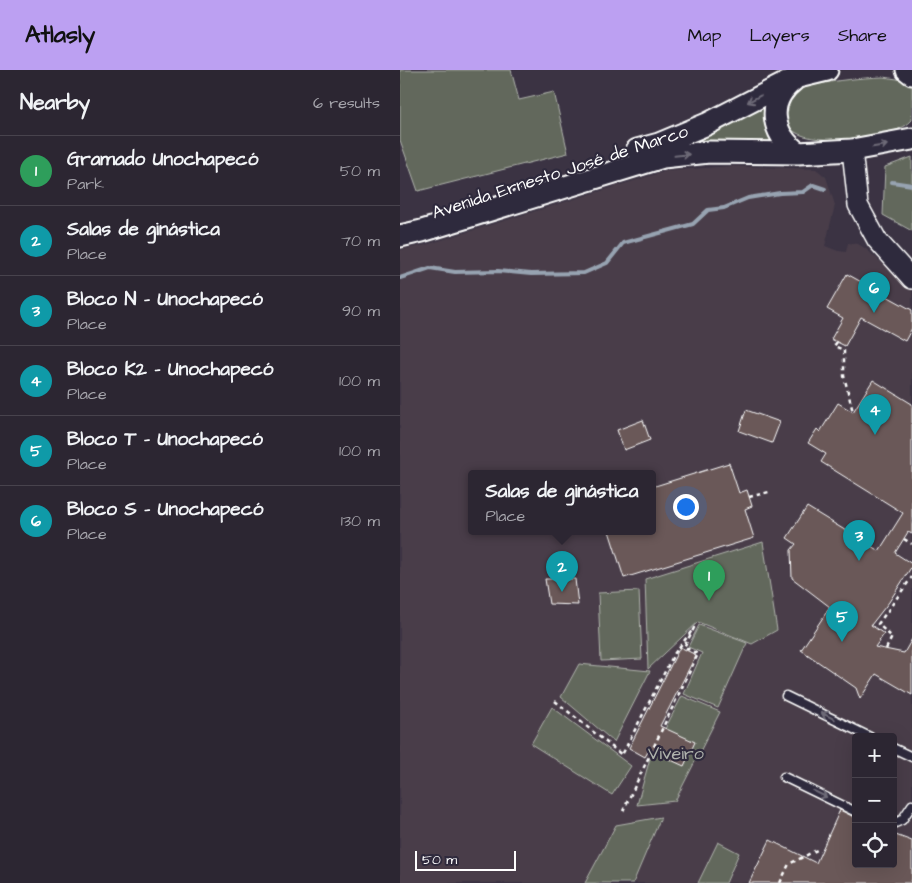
<!DOCTYPE html>
<html lang="en">
<head>
<meta charset="utf-8">
<style>
  :root { --surface:#2c2632; --page:#342e3a; --text:#f1f3f6; --muted:#a6a5ac; --line:#48434d; --accent:#bca0f2 }
  body { margin:0; font-family:"Architects Daughter",sans-serif; background:var(--page); color:var(--text) }
  .controls { position:absolute; right:15px; bottom:15px; display:grid; overflow:hidden; border-radius:5px; box-shadow:0 5px 20px #0002 }
  .controls button { width:45px; height:45px; display:grid; place-items:center; padding:0; border:0; border-bottom:1px solid var(--line); background:var(--surface); color:var(--text); font:25px sans-serif }
  .scale { position:absolute; left:15px; bottom:12px; width:101px; box-sizing:border-box; padding-left:5px; border:2px solid #fff; border-top:0; font-size:14px; line-height:18px; white-space:nowrap; color:#fff; -webkit-text-stroke:4px #2f2a3d; paint-order:stroke }
  .you { position:absolute; left:285px; top:436px; width:18px; height:18px; margin:-12px; border:4px solid #fff; border-radius:50%; background:#1a73e8; box-shadow:0 0 0 8px #1a73e833 }
  .badge { display:grid; place-items:center; width:32px; height:32px; border-radius:50%; background:var(--accent); color:#fff; font-size:16px; font-weight:700 }
  .pin { position:absolute; translate:-50% -41px; filter:drop-shadow(0 1px 2px #0008) }
  .pin::after { content:''; position:absolute; top:26px; width:18px; height:15px; background:inherit; clip-path:polygon(0 0,100% 0,50% 100%) }
  .popup { position:absolute; left:68px; top:400px; width:188px; height:65px; box-sizing:border-box; display:grid; place-content:center; border-radius:5px; background:var(--surface); filter:drop-shadow(0 1px 4px #0005); font-size:16px; white-space:nowrap; color:var(--muted) }
  .popup b { font-size:19px; color:var(--text) }
  .popup::after { content:''; position:absolute; left:50%; top:100%; margin-left:-10px; border:10px solid transparent; border-top-color:var(--surface) }
  .list { margin:0; padding:0; list-style:none }
  h2 { display:flex; justify-content:space-between; align-items:center; height:65px; margin:0; padding:0 20px; font-size:21px }
  h2 small { font-size:16px; font-weight:400; color:var(--muted) }
  .list li { display:grid; grid-template-columns:32px 1fr auto; gap:15px; align-items:center; box-sizing:border-box; height:70px; padding:0 20px; border-top:1px solid var(--line) }
  .list b { display:block; font-size:19px; white-space:nowrap }
  .list p { margin:0; font-size:16px; white-space:nowrap; color:var(--muted) }
  .list em { font-size:16px; font-style:normal; color:var(--muted) }
  .icon { flex:none; width:28px; height:28px; fill:none; stroke:currentColor; stroke-width:2; stroke-linecap:round; stroke-linejoin:round }
  .map { position:relative; flex:none; width:512px; height:813px; overflow:hidden }
  header { display:flex; align-items:center; gap:30px; box-sizing:border-box; height:70px; padding:0 25px; background:var(--accent); color:#111 }
  header strong { font-size:24px }
  nav { display:flex; gap:28px; margin-inline-start:auto; font-size:18px }
  main { display:flex }
  aside { flex:1; background:var(--surface) }
  .map>svg:first-child { display:block }
  .built { fill:#493e4a; fill-rule:evenodd }
  .green { fill:#62685b; stroke:#b0b4ad }
  .lines { fill:none; stroke-linecap:round; stroke-linejoin:round }
  .stream { stroke:#97a3b1; stroke-width:4 }
  .building { fill:#6b5959; stroke:#fff }
  .service-casing { stroke:#fff; stroke-width:11 }
  .tertiary-casing { stroke:#fff; stroke-width:22 }
  .secondary-casing { stroke:#fff; stroke-width:25 }
  .path { stroke:#fff; stroke-width:2.5; stroke-dasharray:4 4; stroke-linecap:butt }
  .service { stroke:#2f2a3d; stroke-width:8 }
  .tertiary { stroke:#2f2a3d; stroke-width:19 }
  .secondary { stroke:#2f2a3d; stroke-width:21 }
  .oneway { stroke:#6d6a77 }
  .labels { text-anchor:middle; dominant-baseline:central; stroke-width:4.5; stroke-linejoin:round; paint-order:stroke }
  .street-label { font-size:18px; fill:#fff; stroke:#2f2a3d }
  .park-label { font-size:18px; fill:#b0b4ad; stroke:#2f2a3d }
</style>
</head>
<body>
<header>
<strong>Atlasly</strong>
<nav><a>Map</a><a>Layers</a><a>Share</a></nav>
</header>
<main>
<aside>
<h2>Nearby<small>6 results</small></h2>
<ul class="list">
<li><span class="badge" style="background:#2e9e5b">1</span><div><b>Gramado Unochapecó</b><p>Park</p></div><em>50 m</em></li>
<li><span class="badge" style="background:#0f9aa8">2</span><div><b>Salas de ginástica</b><p>Place</p></div><em>70 m</em></li>
<li><span class="badge" style="background:#0f9aa8">3</span><div><b>Bloco N - Unochapecó</b><p>Place</p></div><em>90 m</em></li>
<li><span class="badge" style="background:#0f9aa8">4</span><div><b>Bloco K2 - Unochapecó</b><p>Place</p></div><em>100 m</em></li>
<li><span class="badge" style="background:#0f9aa8">5</span><div><b>Bloco T - Unochapecó</b><p>Place</p></div><em>100 m</em></li>
<li><span class="badge" style="background:#0f9aa8">6</span><div><b>Bloco S - Unochapecó</b><p>Place</p></div><em>130 m</em></li>
</ul>
</aside>
<div class="map">
<svg width="512" height="813" viewBox="0 0 512 813">
  <rect width="100%" height="100%" fill="#3b3343"/>
  <filter id="ink" filterUnits="userSpaceOnUse"><feTurbulence type="fractalNoise" baseFrequency=".02" numOctaves="2"/><feDisplacementMap in="SourceGraphic" scale="10" xChannelSelector="R" yChannelSelector="G"/><feConvolveMatrix kernelMatrix="1 2 1 2 8 2 1 2 1" color-interpolation-filters="sRGB"/></filter>
  <g filter="url(#ink)">
    <path class="built" d="M331,96L416,99L426,107L435,135L425,176L438,181L446,182L448,173L458,174L466,179L512,219V813H0V180L25,175L266,101ZM72,403H252V461H72ZM456,667H493V794H456Z"/>
    <path class="green" d="M0,0H111L119,30L154,22L168,83L18,121L0,70Z
      M483,7L497,9L512,13V50C496,70 416,76 395,62C388,58 386,49 385,43C383,33 388,25 396,20C401,17 409,17 415,15C437,10 460,8 483,7Z
      M359,35L366,36L373,66L372,70L365,74L278,75Z
      M512,87V161L483,145L485,97Z
      M363,472L377,560L352,574L298,552L248,599L245,509Z
      M239,521L242,589L201,591L198,523Z
      M299,555L347,573L318,638L284,624L302,583L288,577Z
      M179,594L250,601L214,672L161,627Z
      M282,626L320,642L275,731L237,735L250,688Z
      M152,637L231,696L212,725L131,674Z
      M261,747L233,813H185L216,755Z
      M318,772L339,783L326,813H298Z"/>
    <g class="lines">
      <path class="stream" d="M492,112L512,115
        M0,208L30,198L55,202L98,201L131,204L184,203L207,193L223,173L293,154L308,140L324,138L348,128L380,123L403,122L413,115L425,119"/>
    </g>
    <path class="building" d="M447,204L512,240V258L505,271L461,247L445,276L431,269L443,248L427,239Z
      M473,310L512,334V464L508,462L495,483L512,494V496L489,532L471,555L484,564L475,577L504,583L512,569V625L476,604L460,629L456,618L401,580L430,537L392,508L391,480L396,474L387,468L407,437L479,481L503,443L421,392L426,384L408,373L417,359L420,362L438,333L453,342Z
      M346,340L380,352L372,373L339,361Z
      M243,350L250,370L224,380L217,360Z
      M329,393L339,423L347,420L352,436L345,439L354,468L224,508L209,461H252V417Z
      M145,509H175L178,535L149,534Z
      M280,577L296,585L260,656L295,672L284,696L249,680L245,687L229,678Z
      M440,740L456,748V794H493V764L512,771V809L510,813H349L370,770L416,793Z"/>
    <g class="lines">
      <g class="service-casing">
        <path id="service" d="M386,626L470,667
          M493,678L512,687
          M384,707L456,742
          M493,754L502,750L512,735"/>
      </g>
      <g class="tertiary-casing">
        <path id="tertiary" d="M452,80L458,135L477,170L512,209"/>
      </g>
      <g class="secondary-casing">
        <path id="secondary" d="M507,0L512,4
          M394,10C365,32 372,64 398,83
          M237,80L259,74L307,54L398,7L427,0
          M0,166L22,161L263,87L309,82L398,83L452,80L512,69"/>
      </g>
      <path class="path" d="M437,272L434,276L444,280V306L453,342
        M349,427L369,422
        M504,469L512,474
        M486,579L492,567L478,554L512,507
        M155,631L222,685L274,584L294,558L284,577L298,584L223,741
        M380,813L389,794L417,780"/>
      <use href="#service" class="service"/>
      <use href="#tertiary" class="tertiary"/>
      <use href="#secondary" class="secondary"/>
    </g>
    <defs><path id="oneway-shaft" d="M-6 0H5M1.5-3L5.5 0L1.5 3" fill="none" stroke-width="1.6" stroke-linecap="round" stroke-linejoin="round" transform="scale(1.25)"/></defs>
    <g class="oneway">
      <use href="#oneway-shaft" transform="translate(354 29) rotate(152)"/>
      <use href="#oneway-shaft" transform="translate(480 76) rotate(-10)"/>
      <use href="#oneway-shaft" transform="translate(282 85) rotate(-6)"/>
      <use href="#oneway-shaft" transform="translate(428 646) rotate(-154)"/>
      <use href="#oneway-shaft" transform="translate(420 724) rotate(26)"/>
    </g>
  </g>
  <g class="labels">
    <g class="street-label">
      <text transform="translate(160 102) rotate(-18)">Avenida Ernesto José de Marco</text>
    </g>
    <g class="park-label">
      <text x="276" y="683">Viveiro</text>
    </g>
  </g>
</svg>
<div class="controls">
<button>+</button>
<button>−</button>
<button><svg class="icon" aria-label="locate" viewBox="0 0 24 24"><circle cx="12" cy="12" r="6"/><path d="M12 2v4M12 18v4M2 12h4M18 12h4"/></svg></button>
</div>
<div class="scale">50 m</div>
<div class="you"></div>
<div class="pin badge" style="left:309px;top:531px;background:#2e9e5b">1</div>
<div class="pin badge" style="left:162px;top:522px;background:#0f9aa8">2</div>
<div class="popup"><b>Salas de ginástica</b>Place</div>
<div class="pin badge" style="left:459px;top:491px;background:#0f9aa8">3</div>
<div class="pin badge" style="left:475px;top:365px;background:#0f9aa8">4</div>
<div class="pin badge" style="left:442px;top:572px;background:#0f9aa8">5</div>
<div class="pin badge" style="left:474px;top:243px;background:#0f9aa8">6</div>
</div>
</main>
</body>
</html>
